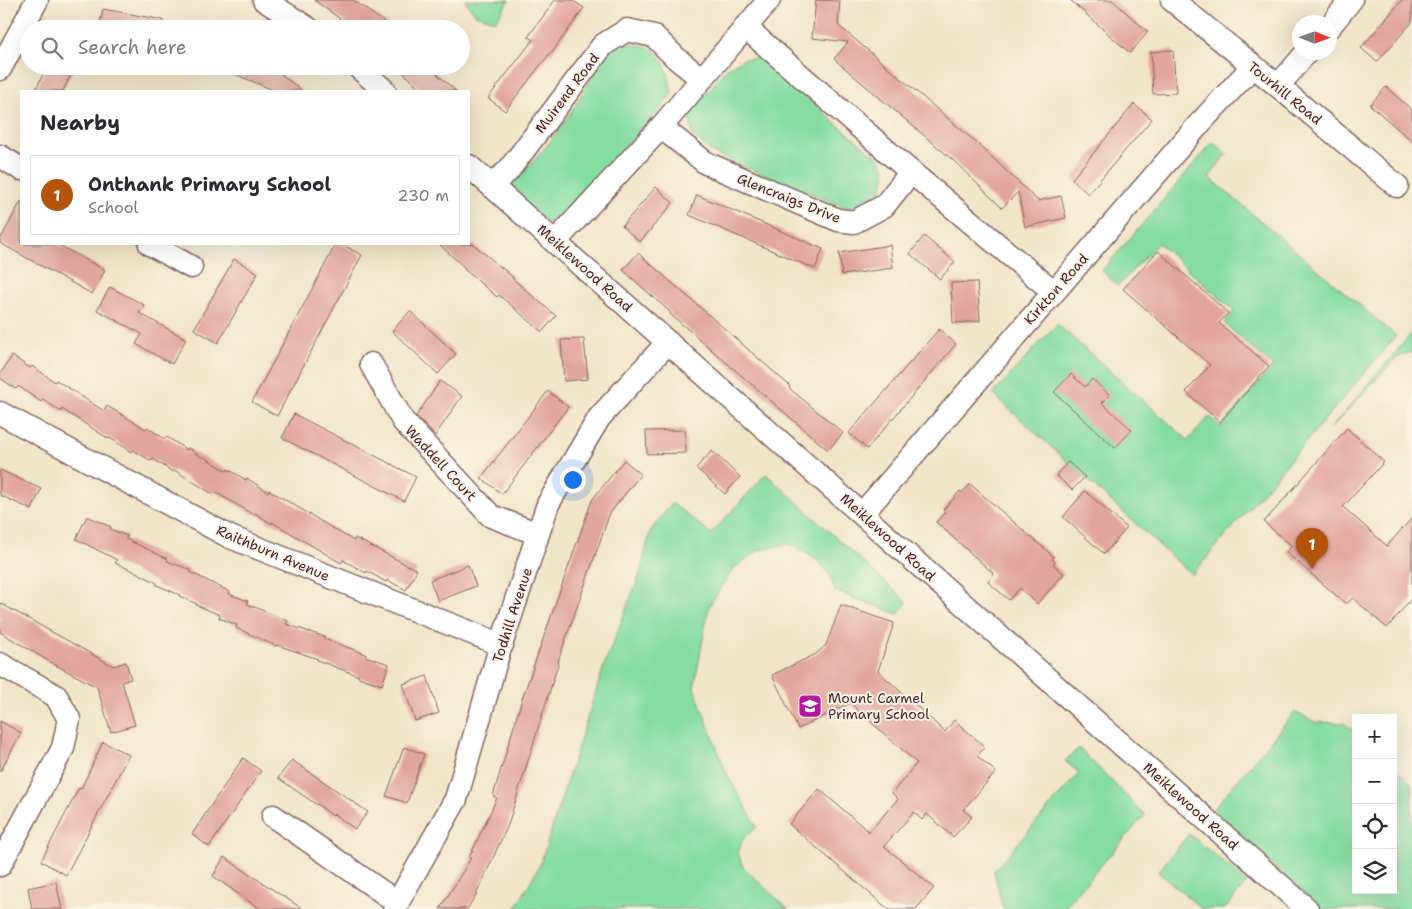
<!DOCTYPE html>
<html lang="en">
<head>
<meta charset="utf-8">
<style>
  :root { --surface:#fff; --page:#f2f2f3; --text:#2b2b33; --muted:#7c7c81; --line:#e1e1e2; --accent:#b45309 }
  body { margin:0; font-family:"Shantell Sans",sans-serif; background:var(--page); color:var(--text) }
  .controls { position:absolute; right:15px; bottom:15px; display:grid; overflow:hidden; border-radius:0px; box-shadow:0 5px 20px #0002 }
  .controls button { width:45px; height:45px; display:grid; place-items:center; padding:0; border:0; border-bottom:1px solid var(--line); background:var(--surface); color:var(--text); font:25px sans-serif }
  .compass { position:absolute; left:1292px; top:15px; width:45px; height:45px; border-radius:50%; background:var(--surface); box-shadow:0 5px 20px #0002; rotate:91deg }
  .you { position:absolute; left:572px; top:479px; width:18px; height:18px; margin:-12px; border:4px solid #fff; border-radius:50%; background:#1a73e8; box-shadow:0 0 0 8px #1a73e833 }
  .badge { display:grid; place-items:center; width:32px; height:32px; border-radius:50%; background:var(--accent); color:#fff; font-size:16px; font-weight:700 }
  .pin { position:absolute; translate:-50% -41px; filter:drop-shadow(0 1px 2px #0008) }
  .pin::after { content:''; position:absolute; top:26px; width:18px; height:15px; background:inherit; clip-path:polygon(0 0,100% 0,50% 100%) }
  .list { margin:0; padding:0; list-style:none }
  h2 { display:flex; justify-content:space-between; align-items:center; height:65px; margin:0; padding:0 20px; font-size:21px }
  h2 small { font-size:16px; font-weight:400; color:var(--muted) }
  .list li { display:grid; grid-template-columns:32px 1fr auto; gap:15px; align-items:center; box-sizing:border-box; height:80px; margin:0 10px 10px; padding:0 10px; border:1px solid var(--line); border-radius:0px }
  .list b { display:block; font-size:19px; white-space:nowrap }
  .list p { margin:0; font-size:16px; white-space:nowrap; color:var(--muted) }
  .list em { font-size:16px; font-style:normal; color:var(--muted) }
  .icon { flex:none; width:28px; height:28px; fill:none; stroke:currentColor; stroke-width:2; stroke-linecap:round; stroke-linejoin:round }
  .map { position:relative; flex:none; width:1412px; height:909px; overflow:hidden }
  .search { position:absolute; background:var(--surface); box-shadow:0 5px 20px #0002; left:20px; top:20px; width:450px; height:55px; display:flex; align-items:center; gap:12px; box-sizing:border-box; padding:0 18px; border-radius:28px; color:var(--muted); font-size:19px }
  .panel { position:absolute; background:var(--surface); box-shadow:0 5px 20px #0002; left:20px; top:90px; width:450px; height:155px; border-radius:0px }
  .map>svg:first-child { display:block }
  .green { fill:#85dda2; stroke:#687e66 }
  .building { fill:#e2a59b }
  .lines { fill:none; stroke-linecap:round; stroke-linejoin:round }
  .minor-casing { stroke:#846462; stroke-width:25 }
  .minor { stroke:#fff; stroke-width:22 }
  .labels { text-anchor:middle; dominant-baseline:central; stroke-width:4; stroke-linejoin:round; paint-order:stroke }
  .street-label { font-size:14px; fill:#4a1f2b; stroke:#fcf5e5 }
  .poi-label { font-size:14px; fill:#4a1f2b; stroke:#fcf5e5; text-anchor:start }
</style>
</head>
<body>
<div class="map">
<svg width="1412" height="909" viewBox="0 0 1412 909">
  <rect width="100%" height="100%" fill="#fcf5e5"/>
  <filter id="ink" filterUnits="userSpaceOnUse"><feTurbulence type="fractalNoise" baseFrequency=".02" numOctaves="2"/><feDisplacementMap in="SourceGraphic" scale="10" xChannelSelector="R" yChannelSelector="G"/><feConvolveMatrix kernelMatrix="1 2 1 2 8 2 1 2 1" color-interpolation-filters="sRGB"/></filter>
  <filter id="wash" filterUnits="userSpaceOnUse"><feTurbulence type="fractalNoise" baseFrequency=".0096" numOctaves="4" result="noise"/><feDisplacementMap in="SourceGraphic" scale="20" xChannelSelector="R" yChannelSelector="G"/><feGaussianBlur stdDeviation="1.12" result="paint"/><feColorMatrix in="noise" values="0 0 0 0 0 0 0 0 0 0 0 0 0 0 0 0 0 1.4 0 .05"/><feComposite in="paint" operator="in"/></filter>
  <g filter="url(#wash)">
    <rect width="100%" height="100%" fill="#f1e5c7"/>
    <path class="green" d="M465,0H509L496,21L475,14Z
      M624,44C630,44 638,44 644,46C665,51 669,76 672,94L626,151L569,215L551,225L511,194L512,185L547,146L572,111L608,50Z
      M766,58L834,122L881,160L886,173L881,191L870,203L850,209L728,160L713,153L693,136L689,116L727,68L744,59Z
      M1213,142L1227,154L1209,177L1396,336L1192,575L993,394L1057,324L1188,440L1209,417L1221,427L1273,366L1224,323L1234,311L1158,243L1118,286L1102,271Z
      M1412,333V352L1396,358L1331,428Z
      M766,474L907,602L898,614L835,591L830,575L815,558L789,544L759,550L734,568L709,606L694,688L726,772L757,827L743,839L738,853L743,867L788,909H515L540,865L605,663L640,574L650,532L672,503L711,534Z
      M1295,712L1315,722L1344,723L1356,733V890H1393V767L1412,784V909H1322L1211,812Z
      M1079,748L1145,815L1063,909H1003L994,871L1079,773L1065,761Z
      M1189,834L1247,882L1225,909H1202L1158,872Z"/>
    <g id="blocks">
      <path class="building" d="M314,0H353L394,29H354Z
        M555,0H572L584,8L551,54L550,53L505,111L488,98L533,40L528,37Z
        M816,0L840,1L838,25L977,143L1038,201L1061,196L1066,218L1025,227L1018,192L1002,208L953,160L834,59L848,42L812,38Z
        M1070,0H1112L1148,32L1130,53Z
        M1402,0H1412V22L1377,62L1361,48Z
        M103,9L163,20L162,29H99Z
        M1173,50L1176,93L1153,94L1151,52Z
        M47,66H75L63,91H35Z
        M215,66H287L281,74L302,91H276Z
        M396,66H428L456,91H423Z
        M1386,87L1412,110V141L1370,105Z
        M1134,104L1152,119L1088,194L1072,179Z
        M656,187L673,203L640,242L622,226Z
        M697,195L823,249L815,269L689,215Z
        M21,201V244H57L105,270L92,294L0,243V240Z
        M924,236L955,262L940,279L910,254Z
        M336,244H341L362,255L277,416L252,402Z
        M439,244H473L513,277L512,278L556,316L542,332L499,295L497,297L464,269L465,268Z
        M890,245L893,268L842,275L839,253Z
        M1158,251L1228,313L1219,323L1269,366L1220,422L1186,392L1210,365L1123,289Z
        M638,253L790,386L789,388L843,433L828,450L670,314L671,313L623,270Z
        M234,259L258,273L218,343L194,329Z
        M977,282L980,321L953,323L951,283Z
        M110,287L144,305L139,313L186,339L172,364L136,344L142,334L97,310Z
        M410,311L456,354L438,374L392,331Z
        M939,329L956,344L867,449L849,433Z
        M584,339L588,379L564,381L561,340Z
        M12,356L30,368L32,366L55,382L56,380L104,411L107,406L146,429L147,427L165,439L167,437L187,450L188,448L203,458L204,457L227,471L228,469L246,480L247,478L268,492L269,490L354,541L355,538L417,570L406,590L387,580L386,582L367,571L366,573L343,560L341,563L272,522V524L255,513L254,515L215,492L213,494L174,470L173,472L153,459L151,461L133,450L131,452L110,438L109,439L62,409L61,412L43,399L41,402L18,386L16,389L0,378V374Z
        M1071,374L1085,387L1092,379L1110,395L1102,403L1132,430L1115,448L1054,392Z
        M440,381L462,396L435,436L416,416Z
        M548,391L568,407L502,494L481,478Z
        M294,414L416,477L404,501L282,438Z
        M1347,428L1384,462L1343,507L1387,546L1412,518V598L1387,628L1353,598L1346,604L1286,552L1292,546L1264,522Z
        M685,430L686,453L647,454L646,431Z
        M712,451L740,477L725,494L696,468Z
        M624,460L641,474L610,513L558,661H559L508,825L476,895L467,909H440L471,858H469L497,798L493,796L522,699L592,500Z
        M1068,462L1085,477L1072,490L1056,475Z
        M0,470L41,489L32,510L0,495Z
        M970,484L1054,557L1052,559L1055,562L1053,564L1064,574L1037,604L1020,588L1009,600L988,582L994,574L936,522L945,512L943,510L960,491L962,493Z
        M1085,491L1127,528L1104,554L1063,517Z
        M87,516L111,527L110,529L127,536L126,539L168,559L167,561L191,570L190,572L230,592L229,594L248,601L247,604L288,621L286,624L325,637L324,639L366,654L365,656L389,664L382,685L358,677L359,676L317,660L318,659L277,645L276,646L236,628L237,625L219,618L220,615L196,605L197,604L179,596L180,595L157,585V583L138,573L115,563L117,560L76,539Z
        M468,565L476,586L438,601L430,580Z
        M0,603L113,666L126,662L131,679L122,682L135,725L111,732L97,687L50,662L0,632Z
        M841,605L894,623L878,671L945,732L954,720L985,747L977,756L996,772L963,810L972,817L953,837L927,814L922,820L914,812L884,846L934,888L916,909H888L789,824L819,789L869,832L898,799L892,793L917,763L850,703L798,729L787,706L772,675L816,654L826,645Z
        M427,676L439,713L415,721L403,684Z
        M0,721L21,733L0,772Z
        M103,742L129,755L66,875L41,861L79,788L81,789Z
        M404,747L424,754L407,803L386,796Z
        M243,758L261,771L209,847L192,834Z
        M292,760L368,812L355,829L334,814L333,816L317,804V805L278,778Z
        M224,857L278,893L303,909H261L250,902L213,876Z
        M56,882L62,909H32L28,888Z"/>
    </g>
  </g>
  <g filter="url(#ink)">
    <use href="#blocks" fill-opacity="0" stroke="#846462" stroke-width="1"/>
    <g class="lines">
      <g class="minor-casing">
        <path id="minor" d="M264,0L309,29
          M1172,0L1278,86L1397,186
          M1330,26L1351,0
          M745,27L911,172L1054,292
          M357,66L385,91
          M0,69L37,0
          M1278,86L1307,52
          M661,127L706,163L838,220L854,222L884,206L911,172
          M0,156L21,169
          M469,166L1307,909
          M491,185L508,171L603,45L627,30L654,36L677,59L702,79
          M555,242L661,127L769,0
          M150,244L191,267
          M371,364L403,421L491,516L538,534
          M0,413L230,537L502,645
          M862,514L1201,122L1253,66
          M0,664L56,696L69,719L63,748L0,865
          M273,816L398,903
          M394,909L456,799L499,651L548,504L599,418L668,342"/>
      </g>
      <use href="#minor" class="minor"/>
    </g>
  </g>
  <defs>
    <g id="school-square" transform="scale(1.25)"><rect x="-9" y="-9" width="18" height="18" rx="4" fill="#b5179e" stroke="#fcf5e5"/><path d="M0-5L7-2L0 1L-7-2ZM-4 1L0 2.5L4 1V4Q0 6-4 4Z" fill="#fff"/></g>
  </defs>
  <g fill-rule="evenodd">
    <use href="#school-square" x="810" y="706"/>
  </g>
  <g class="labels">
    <g class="street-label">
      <text transform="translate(567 93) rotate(-53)">Muirend Road</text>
      <text transform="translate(1285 93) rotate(39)">Tourhill Road</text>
      <text transform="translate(789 198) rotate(22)">Glencraigs Drive</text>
      <text transform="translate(585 268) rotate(42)">Meiklewood Road</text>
      <text transform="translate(1056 289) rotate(-49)">Kirkton Road</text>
      <text transform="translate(441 463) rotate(47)">Waddell Court</text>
      <text transform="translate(888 537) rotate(42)">Meiklewood Road</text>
      <text transform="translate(273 553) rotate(23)">Raithburn Avenue</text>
      <text transform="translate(512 615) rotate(-72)">Todhill Avenue</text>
      <text transform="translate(1191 806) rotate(42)">Meiklewood Road</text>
    </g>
    <g class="poi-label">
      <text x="828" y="698">Mount Carmel<tspan x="828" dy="16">Primary School</tspan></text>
    </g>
  </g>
</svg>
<div class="controls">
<button>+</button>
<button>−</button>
<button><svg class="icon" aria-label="locate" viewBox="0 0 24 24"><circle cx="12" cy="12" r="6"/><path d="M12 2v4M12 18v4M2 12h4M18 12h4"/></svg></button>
<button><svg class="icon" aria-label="layers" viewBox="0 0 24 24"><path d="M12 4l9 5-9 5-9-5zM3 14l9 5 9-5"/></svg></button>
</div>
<svg class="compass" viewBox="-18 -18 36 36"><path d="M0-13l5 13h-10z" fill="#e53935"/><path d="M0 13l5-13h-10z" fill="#7c7c81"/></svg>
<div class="you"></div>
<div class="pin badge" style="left:1312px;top:569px">1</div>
<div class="search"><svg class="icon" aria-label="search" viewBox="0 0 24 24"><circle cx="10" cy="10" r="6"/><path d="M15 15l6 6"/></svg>Search here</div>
<section class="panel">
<h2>Nearby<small></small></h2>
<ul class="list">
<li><span class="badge">1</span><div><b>Onthank Primary School</b><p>School</p></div><em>230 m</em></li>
</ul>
</section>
</div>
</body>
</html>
